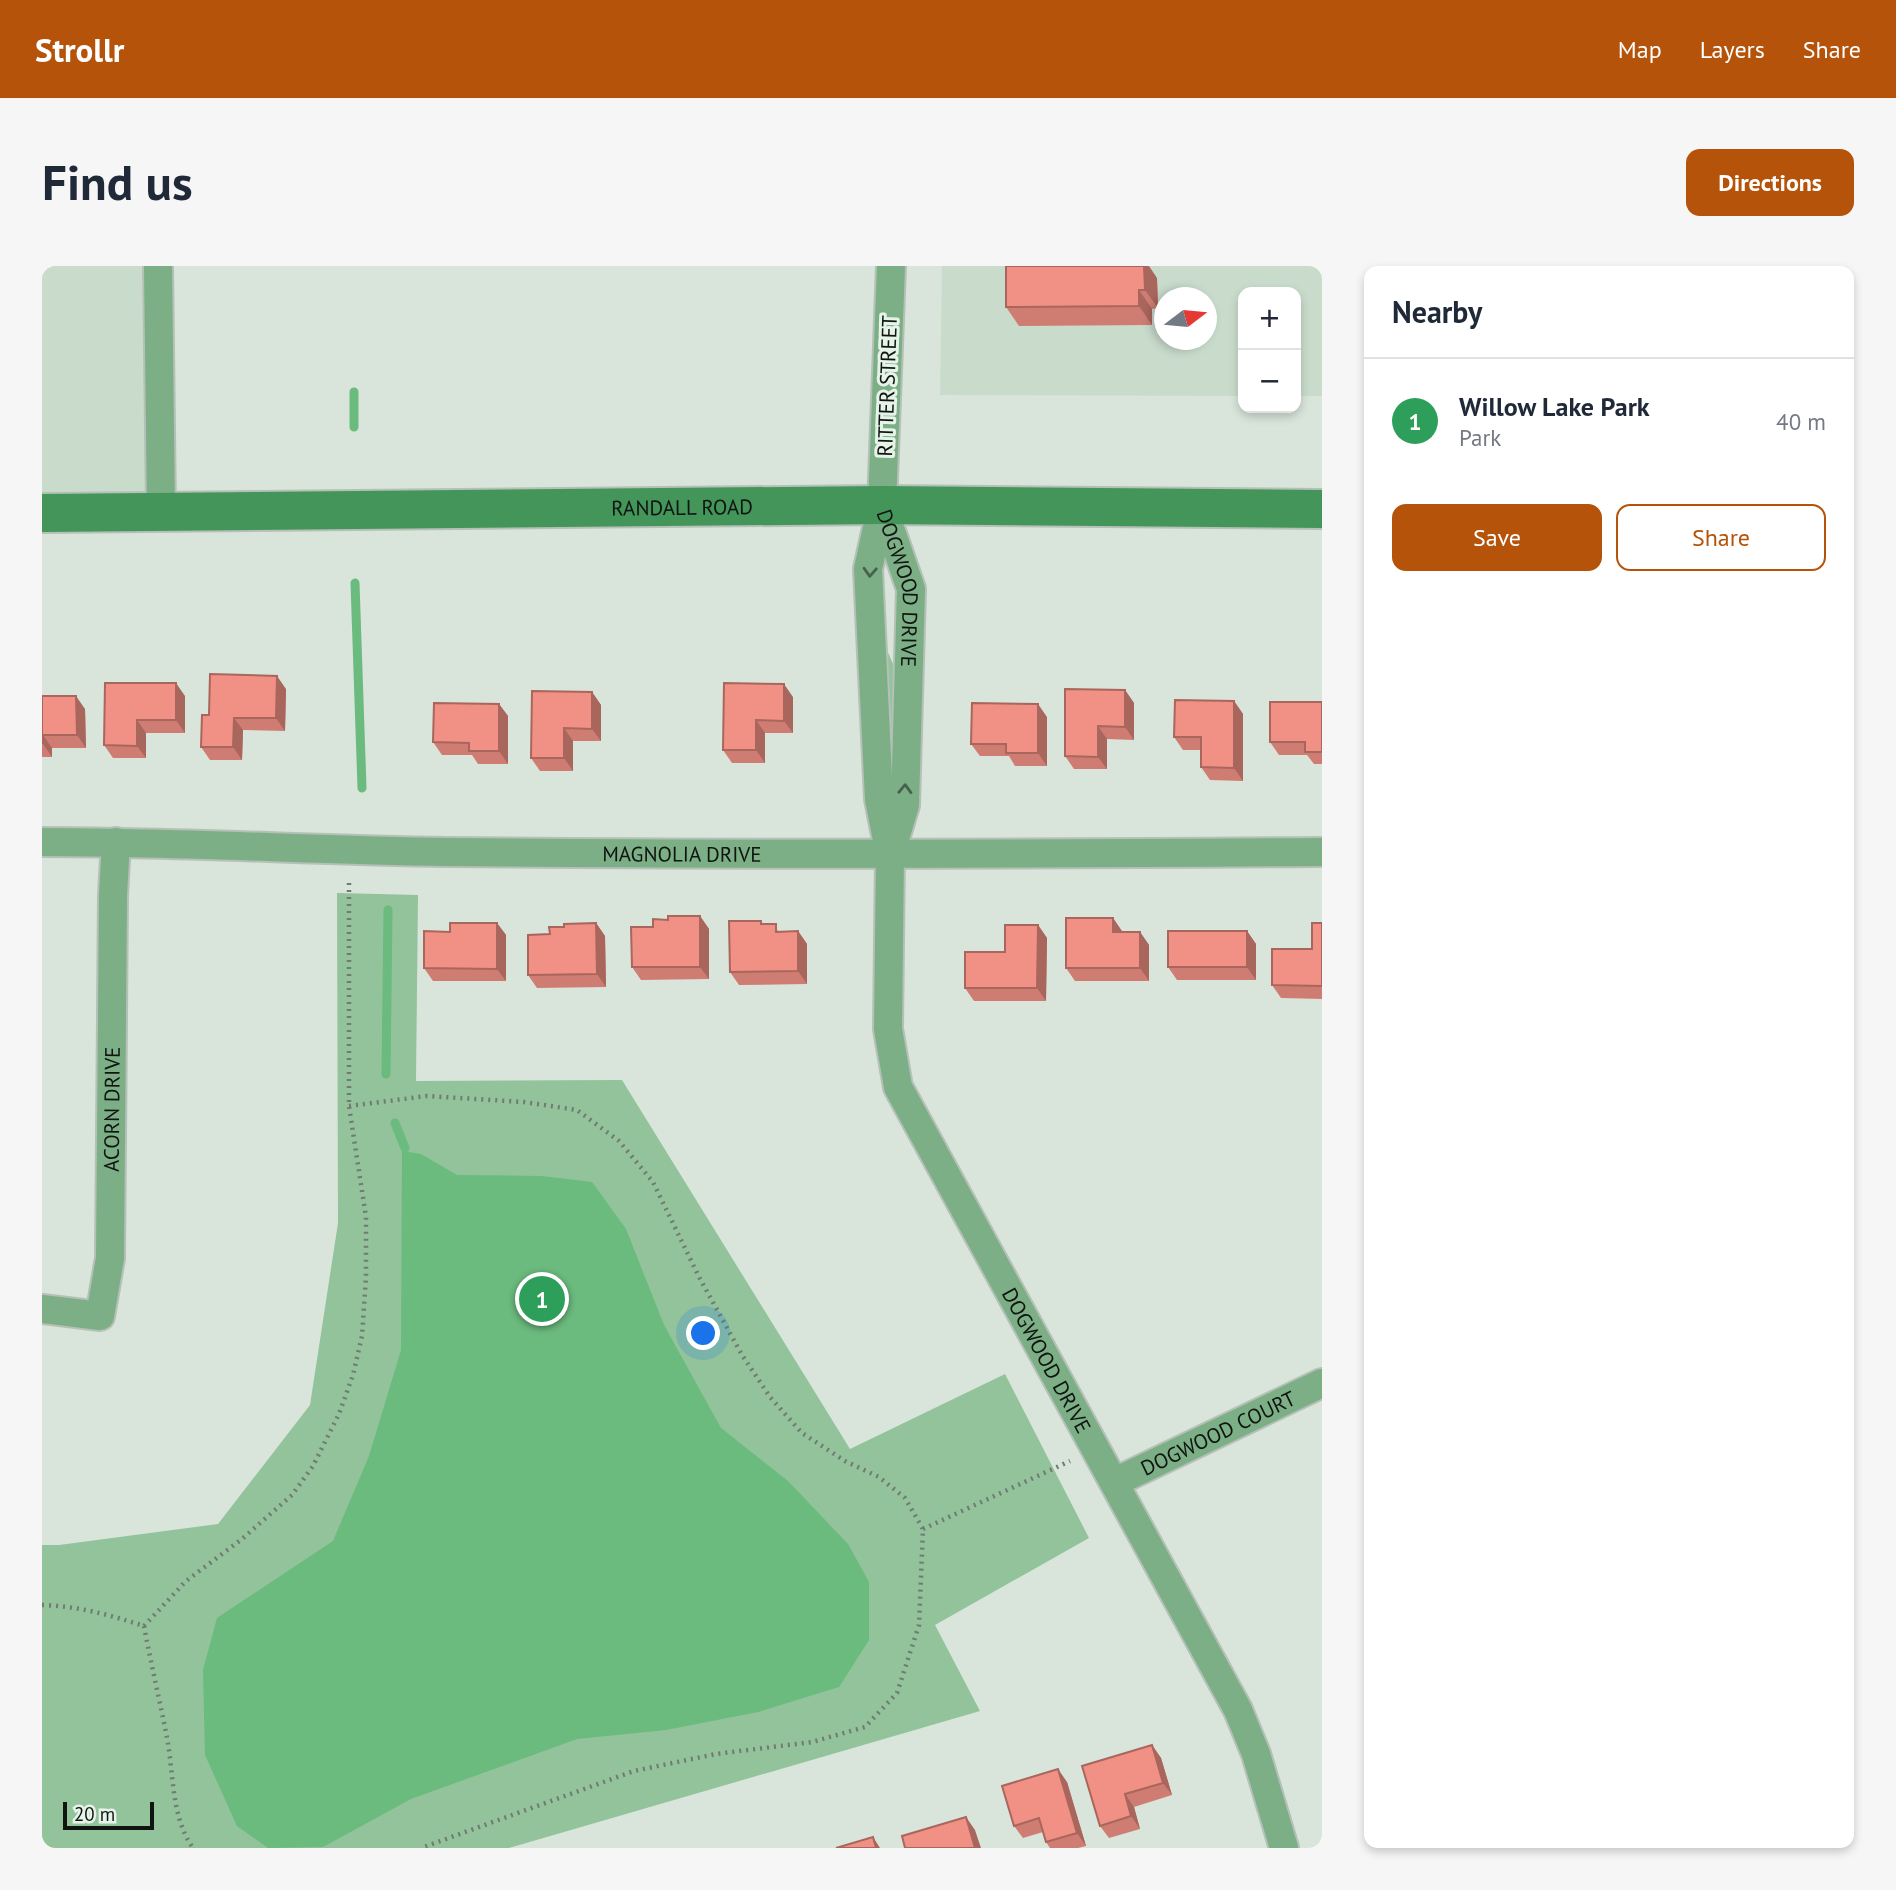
<!DOCTYPE html>
<html lang="en">
<head>
<meta charset="utf-8">
<style>
  :root { --surface:#fff; --page:#f6f6f7; --text:#1f2937; --muted:#747a83; --line:#e0e1e3; --accent:#b45309 }
  body { margin:0; font-family:"PT Sans",sans-serif; background:var(--page); color:var(--text) }
  .controls { position:absolute; right:21px; top:21px; display:grid; overflow:hidden; border-radius:14px; box-shadow:0 4px 10px #0003 }
  .controls button { width:63px; height:63px; display:grid; place-items:center; padding:0; border:0; border-bottom:2px solid var(--line); background:var(--surface); color:var(--text); font:35px sans-serif }
  .compass { position:absolute; left:1112px; top:21px; width:63px; height:63px; border-radius:50%; background:var(--surface); box-shadow:0 4px 10px #0003; rotate:74deg }
  .scale { position:absolute; left:21px; bottom:18px; width:91px; box-sizing:border-box; padding-left:7px; border:4px solid #101511; border-top:0; font-size:19px; line-height:24px; white-space:nowrap; color:#101511; -webkit-text-stroke:5px #e6f3e8; paint-order:stroke }
  .you { position:absolute; left:662px; top:1068px; width:24px; height:24px; margin:-18px; border:5px solid #fff; border-radius:50%; background:#1a73e8; box-shadow:0 0 0 10px #1a73e833 }
  .badge { display:grid; place-items:center; width:46px; height:46px; border-radius:50%; background:var(--accent); color:#fff; font-size:23px; font-weight:700 }
  .pin { position:absolute; translate:-50% -50%; border:4px solid #fff; box-shadow:0 2px 7px #0006 }
  .list { margin:0; padding:0; list-style:none }
  h2 { display:flex; justify-content:space-between; align-items:center; height:91px; margin:0; padding:0 28px; font-size:30px }
  h2 small { font-size:23px; font-weight:400; color:var(--muted) }
  .list li { display:grid; grid-template-columns:46px 1fr auto; gap:21px; align-items:center; box-sizing:border-box; height:126px; padding:0 28px; border-top:2px solid var(--line) }
  .list b { display:block; font-size:26px; white-space:nowrap }
  .list p { margin:0; font-size:23px; white-space:nowrap; color:var(--muted) }
  .list em { font-size:23px; font-style:normal; color:var(--muted) }
  .actions { display:flex; gap:14px; padding:21px 28px }
  .actions a { flex:1; padding:16px 0; border:2px solid var(--accent); border-radius:14px; text-align:center; font-size:24px; color:var(--accent) }
  .actions .main { background:var(--accent); color:#fff }
  .map { position:relative; flex:none; width:1280px; height:1582px; overflow:hidden; border-radius:14px }
  header { display:flex; align-items:center; gap:42px; box-sizing:border-box; height:98px; padding:0 35px; background:var(--accent); color:#fff }
  header strong { font-size:33px }
  nav { display:flex; gap:38px; margin-inline-start:auto; font-size:24px }
  .intro { display:flex; align-items:center; justify-content:space-between; box-sizing:border-box; height:168px; padding:0 42px }
  h1 { margin:0; font-size:49px }
  .button { padding:18px 32px; border-radius:14px; background:var(--accent); color:#fff; font-size:24px; font-weight:700 }
  main { display:flex; gap:42px; padding:0 42px }
  aside { flex:1; background:var(--surface); border-radius:14px; box-shadow:0 4px 10px #0003 }
  .map>svg:first-child { display:block }
  .built { fill:#c9dccc; fill-rule:evenodd }
  .green { fill:#92c39b }
  .water { fill:#6bba7e }
  .lines { fill:none; stroke-linecap:round; stroke-linejoin:round }
  .stream { stroke:#6bba7e; stroke-width:9 }
  .street-casing { stroke:#b5c0b7; stroke-width:32 }
  .secondary-casing { stroke:#b5c0b7; stroke-width:42 }
  .path { stroke:#717a73; stroke-width:4.5; stroke-dasharray:2 5; stroke-linecap:butt }
  .street { stroke:#7caf86; stroke-width:28 }
  .secondary { stroke:#439559; stroke-width:38 }
  .wall { fill:#cf7d72 }
  .shaded-wall { fill:#a9665d }
  .building { fill:#f19185; stroke:#a9665d; stroke-width:2 }
  .oneway { stroke:#46624c }
  .labels { text-anchor:middle; dominant-baseline:central; stroke-width:6; stroke-linejoin:round; paint-order:stroke }
  .street-label { font-size:21px; fill:#101511; stroke:#e6f3e8 }
</style>
</head>
<body>
<header>
<strong>Strollr</strong>
<nav><a>Map</a><a>Layers</a><a>Share</a></nav>
</header>
<div class="intro"><h1>Find us</h1><a class="button">Directions</a></div>
<main>
<div class="map">
<svg width="1280" height="1582" viewBox="0 0 1280 1582">
  <rect width="100%" height="100%" fill="#d9e5db"/>
  <path class="built" d="M0,0H109L113,236L0,237Z
    M900,0H1280V130H1254V26H1201V130L898,129ZM1122,32H1164V74H1122Z"/>
  <path class="green" d="M844,382L862,423L853,526L841,479Z
    M295,627L376,629L374,815L580,814L808,1183L963,1108L1047,1272L893,1359L938,1445L467,1582H0V1279H17L176,1258L268,1139L296,957Z"/>
  <path class="water" d="M360,885L379,888L415,909L500,910L550,916L584,963L622,1059L679,1162L746,1215L806,1278L827,1316V1374L797,1421L716,1446L624,1464L535,1473L369,1533L281,1581L226,1582L195,1560L163,1489L161,1404L175,1352L291,1275L327,1190L359,1084Z"/>
  <g class="lines">
    <path class="stream" d="M312,161V126
      M313,317L320,522
      M344,808L346,644
      M353,857L363,882"/>
    <g class="street-casing">
      <g id="street">
        <path d="M116,0L119,246"/>
        <path id="s1" d="M849,0L840,239L826,303L837,533L848,589L846,763L856,821L1196,1444L1214,1488L1242,1582"/>
        <path id="s2" d="M840,239L869,323L863,539L849,586"/>
        <path id="s3" d="M0,576C135,576 270,584 405,586C697,589 988,588 1280,586"/>
        <path id="s4" d="M0,1043L58,1050L68,992L71,629L74,576"/>
        <path id="s5" d="M1073,1216L1280,1117"/>
      </g>
    </g>
    <g class="secondary-casing">
      <g id="secondary">
        <path id="s6" d="M0,247L840,239L1280,243"/>
      </g>
    </g>
    <path class="path" d="M307,840L385,830L482,836L535,844L577,875L611,916L657,1011L700,1089L728,1131L760,1167L803,1195L837,1211L863,1232L881,1263L877,1359L855,1427L823,1461L770,1476L674,1488L592,1505L379,1582
      M881,1263L1028,1195
      M0,1339C36,1340 68,1349 102,1360
      M102,1360L144,1315L200,1273L250,1229L271,1200L297,1148L311,1109L320,1070L324,1011V951L307,840V613
      M102,1360C109,1398 118,1435 125,1472C132,1509 129,1551 151,1582"/>
    <use href="#street" class="street"/>
    <use href="#secondary" class="secondary"/>
  </g>
  <path class="wall" d="M1115,12L1116,42L1110,43V59L977,60L964,41Z
    M63,417L143,430V467H104V492H71L62,479Z
    M682,417L751,431V467H723V497H690L681,484Z
    M244,423L243,465L201,464L200,494H168L159,481L167,449Z
    M1083,424L1092,437V474L1065,473V503H1032L1023,490Z
    M550,426L559,439V475H531V505H498L489,492Z
    M0,430L43,443L44,482H10V491H0Z
    M1192,435L1201,448V515L1168,514L1159,501V484H1141L1132,471Z
    M1280,436V498H1272L1265,489H1237L1228,476Z
    M457,438L466,450V498H436L430,489H400L391,476Z
    M1005,451V500H973L967,490H938L929,478Z
    M658,650L667,663V713L599,714L590,701L626,654Z
    M1071,652L1080,666H1098L1107,679V715H1033L1024,702Z
    M455,657L464,669V715H391L382,702L408,666Z
    M554,657L563,670L564,721L495,722L486,709L508,668L522,661Z
    M1280,657V733L1239,732L1230,719L1270,683Z
    M722,658L739,666L756,665L765,678V718L697,719L688,706Z
    M996,659L1005,672L1004,735H932L923,722Z
    M1205,665L1214,678V714H1135L1126,701Z
    M1110,1479L1119,1492L1130,1529L1092,1541L1098,1563L1067,1572L1058,1560Z
    M1025,1516L1044,1580L1036,1582H1008L1004,1576L1001,1566L981,1572L972,1560Z"/>
  <path class="shaded-wall" d="M1102,0H1107L1115,12L1116,42L1103,24Z
    M1097,24L1110,43V59L1097,40Z
    M235,410L244,423L243,465L234,452Z
    M134,417L143,430V467L134,454Z
    M742,418L751,431V467L742,455Z
    M1083,424L1092,437V474L1083,461Z
    M550,426L559,439V475L550,463Z
    M34,430L43,443L44,482L35,469Z
    M1192,435L1201,448V515L1192,502Z
    M457,438L466,450V498L457,485Z
    M996,438L1005,451V500L996,487Z
    M192,452L201,464L200,494L191,481Z
    M95,454L104,467V492L95,480Z
    M714,454L723,467V497L714,484Z
    M1056,460L1065,473V503L1056,491Z
    M522,462L531,475V505L522,492Z
    M1,469L10,482V491L1,478Z
    M658,650L667,663V713L658,701Z
    M1071,652L1080,665V679L1071,666Z
    M455,657L464,669V715L455,703Z
    M554,657L563,670L564,721L555,708Z
    M996,659L1005,672L1004,735L995,722Z
    M756,665L765,678V718L756,705Z
    M1205,665L1214,678V714L1205,701Z
    M1098,666L1107,679V715L1098,702Z
    M1110,1479L1119,1492L1130,1529L1121,1517Z
    M1016,1503L1025,1516L1044,1580L1035,1567Z
    M1083,1528L1092,1541L1098,1563L1089,1550Z
    M924,1551L933,1564L939,1582H933Z
    M831,1571L838,1582H834Z"/>
  <path class="building" d="M964,0H1102L1103,24H1097V40L964,41Z
    M168,408L235,410L234,452H192L191,481H159L160,449H167Z
    M63,417H134V454H95V480L62,479Z
    M682,417L742,418V455L714,454V484H681Z
    M1023,423L1083,424V461L1056,460V491L1023,490Z
    M490,425L550,426V463L522,462V492H489Z
    M0,430H34L35,469H1L0,478Z
    M1133,434L1192,435V502L1159,501V471H1132Z
    M1228,436H1280V486H1263V476H1228Z
    M392,437L457,438V485H427V477L391,476Z
    M930,437L996,438V487H964V478H929Z
    M626,650H658V701H590L589,661H611V653L626,654Z
    M1024,652H1071V666H1098V702H1024Z
    M687,655H719V658H734V666L756,665V705L688,706Z
    M408,657H455V703L382,702V665L408,666Z
    M554,657L555,708L486,709V669L508,668L507,661H522V658Z
    M1270,657H1280V720L1230,719V683H1270Z
    M963,659H996L995,722H923V686H963Z
    M1126,665H1205V701H1126Z
    M1110,1479L1121,1517L1083,1528L1089,1550L1058,1560L1040,1500Z
    M1016,1503L1035,1567L1004,1576L997,1552L972,1560L960,1520Z
    M924,1551L933,1582H863L860,1570Z
    M831,1571L834,1582H794Z"/>
  <defs><path id="oneway-chevron" d="M-2-3.5L2.5 0L-2 3.5" fill="none" stroke-width="1.6" stroke-linecap="round" stroke-linejoin="round" transform="scale(1.75)"/></defs>
  <g class="oneway">
    <use href="#oneway-chevron" transform="translate(828 306) rotate(93)"/>
    <use href="#oneway-chevron" transform="translate(863 523) rotate(-88)"/>
  </g>
  <g class="labels">
    <g class="street-label">
      <text transform="translate(845 120) rotate(-88)">RITTER STREET</text>
      <text stroke="none"><textPath href="#s6" startOffset="640">RANDALL ROAD</textPath></text>
      <text stroke="none"><textPath href="#s2" startOffset="86">DOGWOOD DRIVE</textPath></text>
      <text stroke="none"><textPath href="#s3" startOffset="640">MAGNOLIA DRIVE</textPath></text>
      <text stroke="none"><textPath href="#s4" startOffset="266">ACORN DRIVE</textPath></text>
      <text stroke="none"><textPath href="#s1" startOffset="1136">DOGWOOD DRIVE</textPath></text>
      <text stroke="none"><textPath href="#s5" startOffset="114">DOGWOOD COURT</textPath></text>
    </g>
  </g>
</svg>
<div class="controls">
<button>+</button>
<button>−</button>
</div>
<svg class="compass" viewBox="-18 -18 36 36"><path d="M0-13l5 13h-10z" fill="#e53935"/><path d="M0 13l5-13h-10z" fill="#747a83"/></svg>
<div class="scale">20 m</div>
<div class="you"></div>
<div class="pin badge" style="left:500px;top:1033px;background:#2e9e5b">1</div>
</div>
<aside>
<h2>Nearby<small></small></h2>
<ul class="list">
<li><span class="badge" style="background:#2e9e5b">1</span><div><b>Willow Lake Park</b><p>Park</p></div><em>40 m</em></li>
</ul>
<div class="actions"><a class="main">Save</a><a>Share</a></div>
</aside>
</main>
</body>
</html>
